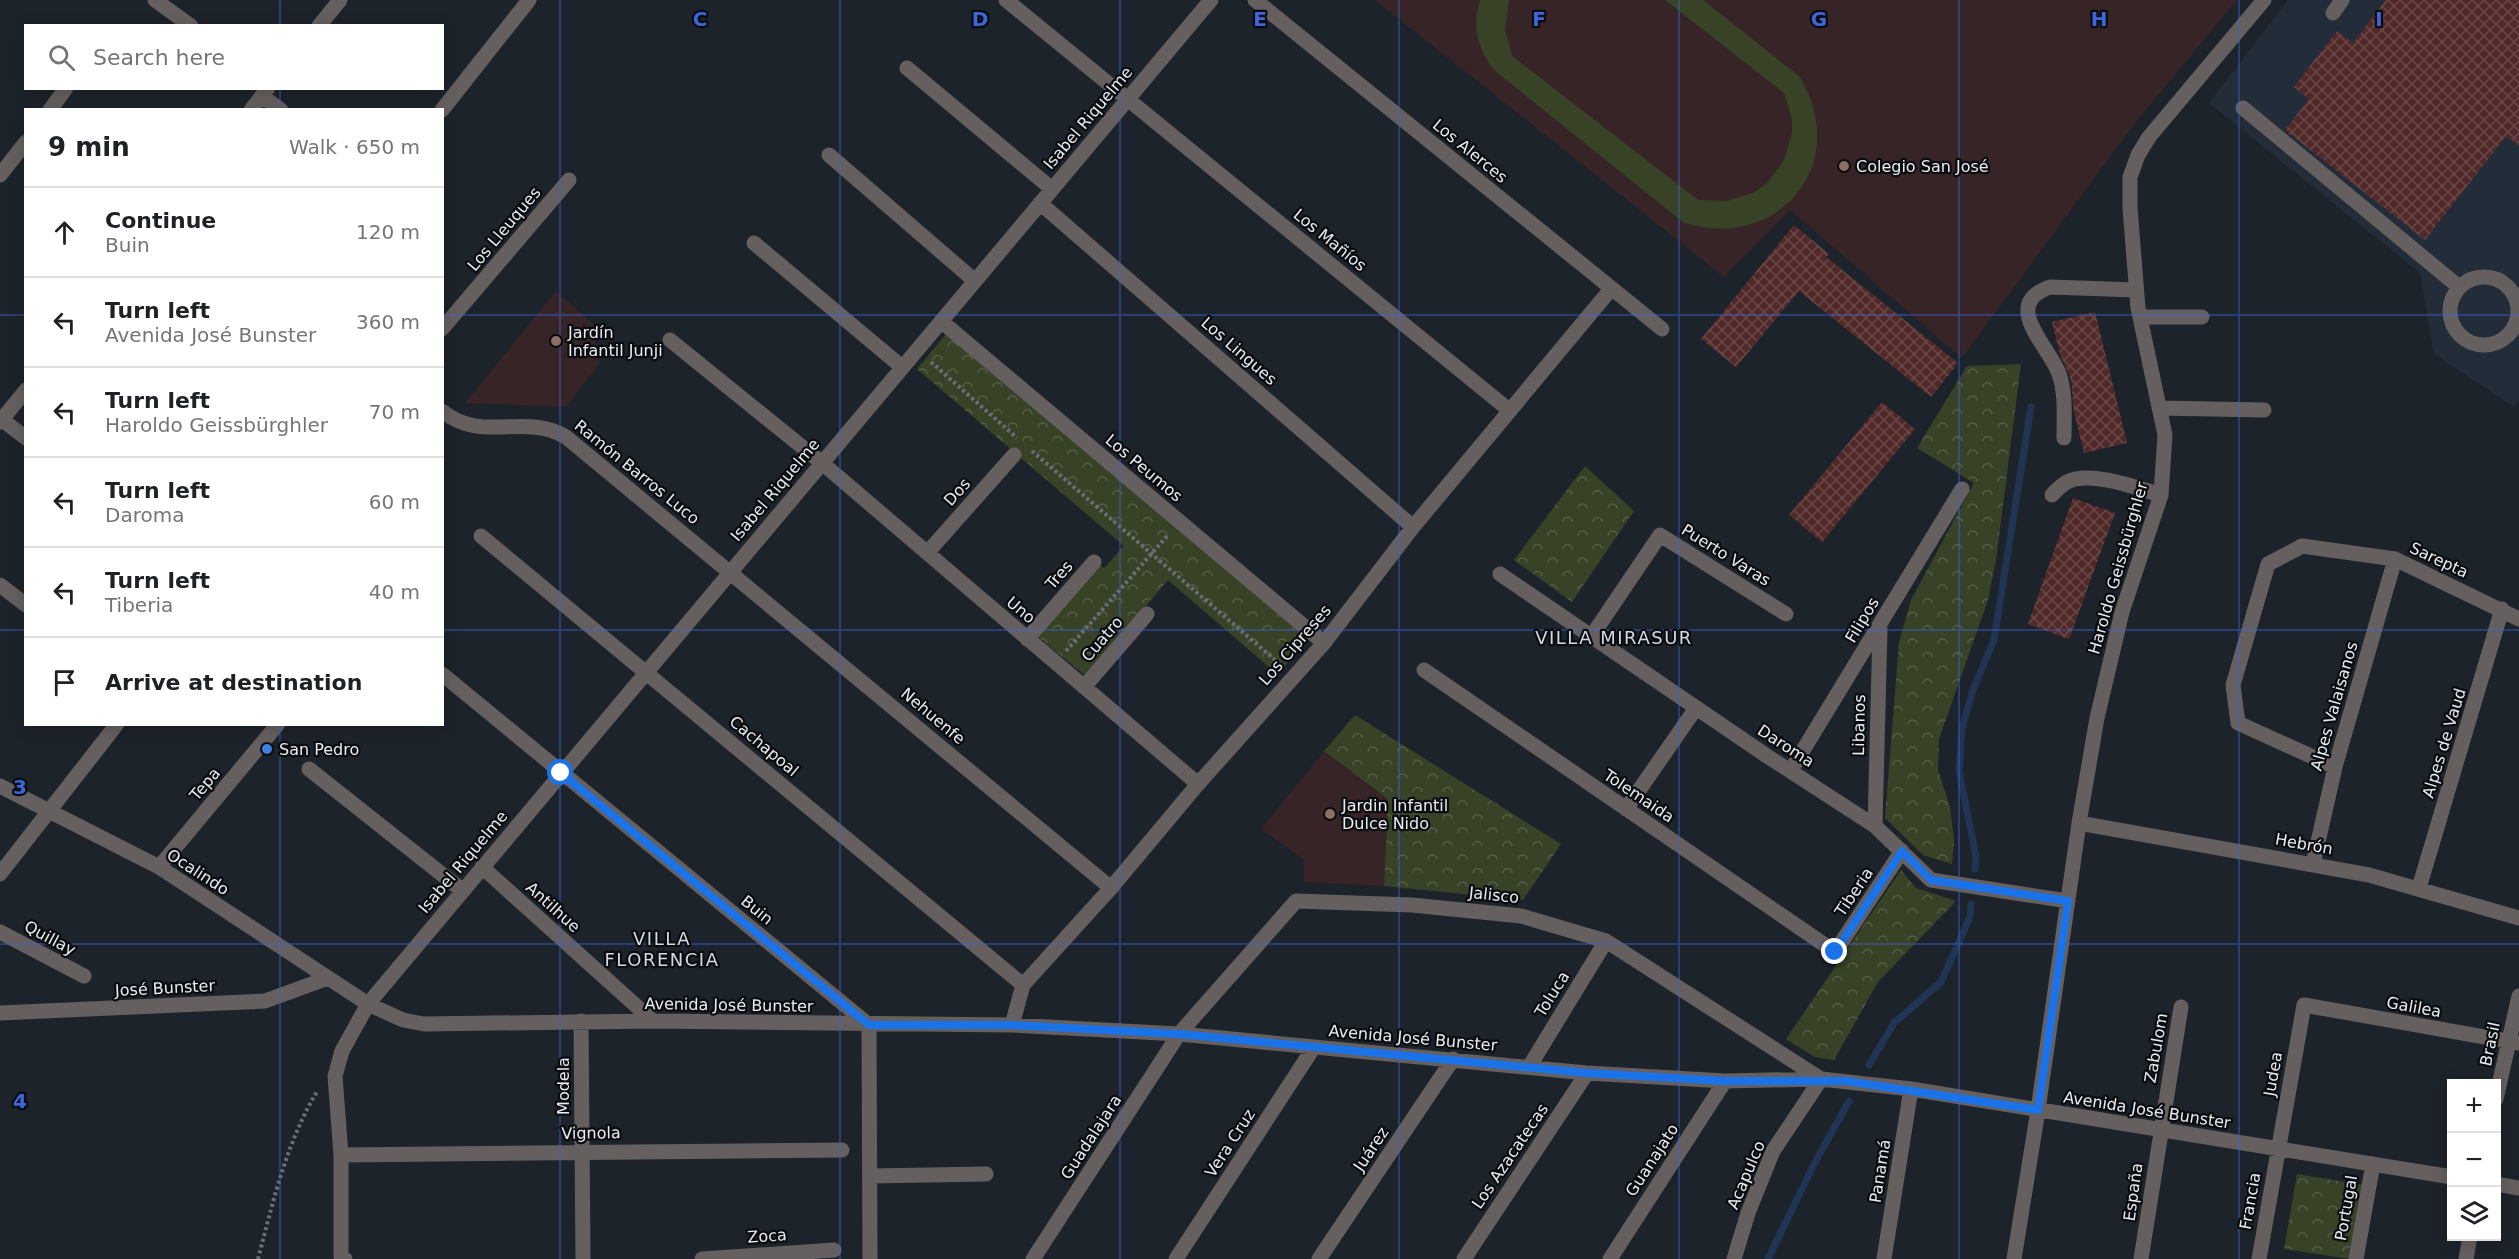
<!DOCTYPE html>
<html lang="en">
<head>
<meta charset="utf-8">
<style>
  :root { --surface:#fff; --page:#f6f6f6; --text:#202124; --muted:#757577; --line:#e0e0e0 }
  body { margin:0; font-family:"DejaVu Sans",sans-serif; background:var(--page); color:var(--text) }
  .controls { position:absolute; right:18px; bottom:18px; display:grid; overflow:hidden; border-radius:0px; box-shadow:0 3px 15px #0003 }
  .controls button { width:54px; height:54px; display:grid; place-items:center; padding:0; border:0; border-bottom:2px solid var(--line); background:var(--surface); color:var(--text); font:30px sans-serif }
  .stop { position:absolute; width:18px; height:18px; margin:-14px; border:4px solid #1a73e8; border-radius:50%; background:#fff }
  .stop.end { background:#1a73e8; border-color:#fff; box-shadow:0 2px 6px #0008 }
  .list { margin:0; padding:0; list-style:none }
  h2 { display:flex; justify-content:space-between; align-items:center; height:78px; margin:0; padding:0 24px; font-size:26px }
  h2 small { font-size:20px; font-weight:400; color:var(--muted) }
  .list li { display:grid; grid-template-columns:39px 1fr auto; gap:18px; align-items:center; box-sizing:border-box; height:90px; padding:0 24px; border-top:2px solid var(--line) }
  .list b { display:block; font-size:22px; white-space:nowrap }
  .list p { margin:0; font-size:20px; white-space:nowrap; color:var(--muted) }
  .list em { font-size:20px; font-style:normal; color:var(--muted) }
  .icon { flex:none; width:33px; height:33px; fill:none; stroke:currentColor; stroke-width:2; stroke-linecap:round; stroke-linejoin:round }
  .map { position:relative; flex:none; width:2519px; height:1259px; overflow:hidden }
  .search { position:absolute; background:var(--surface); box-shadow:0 3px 15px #0003; left:24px; top:24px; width:420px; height:66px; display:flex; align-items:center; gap:15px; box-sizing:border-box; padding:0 21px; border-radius:0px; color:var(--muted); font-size:22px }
  .panel { position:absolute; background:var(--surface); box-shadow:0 3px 15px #0003; left:24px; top:108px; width:420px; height:618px; border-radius:0px }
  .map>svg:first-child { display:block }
  .built { fill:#232d39 }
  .education { fill:#372427 }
  .park { fill:url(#park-crowns) }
  .garden { fill:#384227 }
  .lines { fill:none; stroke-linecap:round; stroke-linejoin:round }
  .stream { stroke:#203554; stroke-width:7 }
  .building { fill:url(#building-cross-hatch) }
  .path { stroke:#6a6f75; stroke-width:4; stroke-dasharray:3 3; stroke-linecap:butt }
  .minor { stroke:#65605f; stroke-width:15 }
  .route { stroke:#1a73e8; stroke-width:8 }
  .grid { fill:none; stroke:#3c66dc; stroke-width:1.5; stroke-opacity:0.55 }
  .education-dot { fill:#8d6e63; stroke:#0a0c0f; stroke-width:2 }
  .shop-dot { fill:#3f7fe0; stroke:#0a0c0f; stroke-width:2 }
  .labels { text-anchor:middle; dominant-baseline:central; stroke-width:4.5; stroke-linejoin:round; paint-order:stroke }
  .street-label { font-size:16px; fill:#e9edf2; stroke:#0a0c0f }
  .poi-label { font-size:16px; fill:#e9edf2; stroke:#0a0c0f; text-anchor:start }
  .neighbourhood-label { font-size:18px; letter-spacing:1.5px; fill:#d2dae4; stroke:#0a0c0f }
  .grid-label { font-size:20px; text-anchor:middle; font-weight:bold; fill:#3c66dc; stroke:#0a0c0f; stroke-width:4.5; stroke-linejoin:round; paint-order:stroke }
</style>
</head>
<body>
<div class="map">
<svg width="2519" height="1259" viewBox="0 0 2519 1259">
  <defs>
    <pattern id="park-crowns" width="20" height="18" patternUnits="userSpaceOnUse" patternTransform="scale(1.5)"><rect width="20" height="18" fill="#384227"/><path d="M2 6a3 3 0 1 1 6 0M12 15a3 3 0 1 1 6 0" fill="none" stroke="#555e47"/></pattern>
    <pattern id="building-cross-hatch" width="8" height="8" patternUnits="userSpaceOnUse" patternTransform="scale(1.5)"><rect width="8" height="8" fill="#522929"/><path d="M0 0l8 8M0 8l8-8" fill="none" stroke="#6b4848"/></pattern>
  </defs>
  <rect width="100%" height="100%" fill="#1d232a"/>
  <path class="built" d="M2288,0H2519V399L2514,407L2434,354L2420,273L2209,103Z"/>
  <path class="education" d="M1375,0H2237L2135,123L1962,358L1790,210L1724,277Z
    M556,291L602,332L590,350L600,363L566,407L465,403Z
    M1324,751L1388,799L1384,886L1304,882V860L1261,829Z"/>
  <path class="park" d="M946,334L1310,639L1277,674L1168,580L1086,676L1037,636L1099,565L1104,568L1124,546L917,369Z
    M2021,364L1996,560L1988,600L1939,739L1938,770L1950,807L1954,840L1952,864L1923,855L1885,818L1899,642L1911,600L1974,483L1917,448L1967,366Z
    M1585,466L1634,511L1572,602L1514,560Z
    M1355,715L1561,844L1523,900L1384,886L1388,799L1324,751Z
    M1901,870L1916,888L1956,901L1878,982L1834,1060L1815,1057L1786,1039Z
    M2297,1174L2363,1185L2350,1259L2284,1249Z"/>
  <path class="garden" d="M1480,0H1509L1505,30L1512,56L1698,200L1727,201L1755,192L1767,183L1784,160L1792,133V119L1784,93L1665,0H1703L1799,76C1853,163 1779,252 1684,223L1494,70C1477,47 1472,28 1480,0Z"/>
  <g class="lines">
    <path class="stream" d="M1975,869L1976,857L1959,771L1962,728L1973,690L1994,640L2031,407
      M1869,1065L1894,1023L1941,982L1970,917L1971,904
      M1768,1259L1814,1164L1849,1101"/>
  </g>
  <path class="building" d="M2386,0H2519V146L2506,136L2425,240L2285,130L2309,99L2294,87L2337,31L2353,43Z
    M1794,225L1829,254L1826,257L1958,363L1931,397L1799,291L1736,367L1701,339Z
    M2095,312L2127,443L2084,453L2074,412L2071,380L2060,354L2052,322Z
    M1882,402L1915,429L1822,542L1789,515Z
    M2073,498L2115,513L2069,639L2028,624Z"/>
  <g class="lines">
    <path class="path" d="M931,362L1017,438
      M1032,451L1281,665
      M1066,651L1168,535
      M258,1259C273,1202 287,1140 318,1090"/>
    <path class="minor" d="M155,0L191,26
      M1006,0L1509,410
      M1255,0L1662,329
      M2333,13L2342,0
      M319,26L340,0
      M907,68L1052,189
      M262,96L281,110
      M2243,108L2459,287
      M50,110L66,88
      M251,110L268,88
      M442,110L529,0
      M829,155L975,281
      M0,175L26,142
      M1040,203L1413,527
      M754,243L902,367
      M2450 311a34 34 0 1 1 68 0a34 34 0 1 1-68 0Z
      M2140,317H2202
      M941,321L1324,643
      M442,329L569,180
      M670,340L822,463L1198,784
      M2159,408L2264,410
      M442,411C483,444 524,412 566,437L1111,888
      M0,418L26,438
      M0,422L26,390
      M2064,438C2064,417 2066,394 2059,374C2051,348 1999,305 2050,287L2136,290
      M2052,495C2056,491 2061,485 2067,482C2089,470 2138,488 2161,495
      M481,536L1023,985
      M927,553L1014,455
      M1500,574L1767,756L1875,826L1931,880L2068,901
      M0,585L26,605
      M1591,637L1660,535L1786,614
      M1027,639L1094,562
      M1424,670L1835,952L1902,851
      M442,674L869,1025L870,1259
      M1084,687L1147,614
      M2335,767L2238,723L2233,685L2268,564L2302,546L2395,559L2519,619
      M309,769L463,891
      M1791,770L1962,489
      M0,786L159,867L368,1004L403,1020L424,1024L653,1021L1012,1025L1179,1034L1587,1073L1725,1081L1821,1079L1911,1089L2452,1177
      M1626,809L1696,708
      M2079,823L2369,875L2519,918
      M1875,826L1880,628
      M2313,864L2335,767L2395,559
      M159,867L278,724
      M482,867L653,1021
      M0,874L117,724
      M2419,888L2502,609
      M0,932L84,976
      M0,1013L265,1001L328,978
      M581,1021L583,1259
      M1012,1025L1023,985L1111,888L1198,784L1324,643L1413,527L1611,289
      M1529,1067L1606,941
      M2496,1099L2519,996
      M341,1155L842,1150
      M870,1176L986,1174
      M2496,1184L2519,1188
      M345,1259L341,1256V1155L335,1076L342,1051L368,1004L1211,0
      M702,1259L834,1250
      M1033,1259L1179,1034L1296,901L1412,905L1521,916L1606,941L1821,1079L1773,1151L1748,1213L1734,1259
      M1176,1259L1314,1047
      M1319,1259L1453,1059
      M1464,1259L1587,1073
      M1610,1259L1725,1081
      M1884,1259L1911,1089
      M2014,1259L2038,1110L2079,823L2097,718L2122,612L2161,495L2165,435L2138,308L2130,208V177L2138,155L2149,137L2264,0
      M2141,1259L2181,1007
      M2259,1259L2304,1005L2519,1043
      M2356,1259L2373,1164
      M2466,1259L2470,1236"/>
  </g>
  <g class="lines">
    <path class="route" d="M561,773L869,1025H1012L1179,1034L1587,1073L1725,1081H1846L2038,1110L2068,901L1931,880L1902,851L1835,952"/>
  </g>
  <path class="grid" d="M280,0V26M560,0V1259M840,0V1259M1120,0V1259M1399,0V1259M1679,0V1259M1959,0V1259M2239,0V1259M280,88V110M0,315H26M442,315H2519M0,630H26M442,630H2519M280,724V1259M0,944H2519"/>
  <g class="education-dot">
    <circle cx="1844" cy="166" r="6"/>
    <circle cx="556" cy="341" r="6"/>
    <circle cx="1330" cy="814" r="6"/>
  </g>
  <circle class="shop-dot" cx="267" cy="749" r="6"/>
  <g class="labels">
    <g class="street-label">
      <text transform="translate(1088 118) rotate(-50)">Isabel Riquelme</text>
      <text transform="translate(1470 151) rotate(39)">Los Alerces</text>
      <text transform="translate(504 229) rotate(-50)">Los Lleuques</text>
      <text transform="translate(1330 240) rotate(39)">Los Mañíos</text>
      <text transform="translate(1239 351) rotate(41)">Los Lingues</text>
      <text transform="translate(1144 468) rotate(40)">Los Peumos</text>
      <text transform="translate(637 472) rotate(39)">Ramón Barros Luco</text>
      <text transform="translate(775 490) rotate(-50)">Isabel Riquelme</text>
      <text transform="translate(957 492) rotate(-48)">Dos</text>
      <text transform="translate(1726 555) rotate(32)">Puerto Varas</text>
      <text transform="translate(2439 560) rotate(25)">Sarepta</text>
      <text transform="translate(2118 568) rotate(-74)">Haroldo Geissbürghler</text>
      <text transform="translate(1059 575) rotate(-49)">Tres</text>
      <text transform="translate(1021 610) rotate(40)">Uno</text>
      <text transform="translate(1862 620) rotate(-59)">Filipos</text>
      <text transform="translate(1102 639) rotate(-49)">Cuatro</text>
      <text transform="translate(1295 645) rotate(-49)">Los Cipreses</text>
      <text transform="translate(2334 706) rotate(-74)">Alpes Valaisanos</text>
      <text transform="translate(933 716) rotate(40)">Nehuenfe</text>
      <text transform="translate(1859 725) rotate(-89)">Libanos</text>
      <text transform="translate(2444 743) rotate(-73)">Alpes de Vaud</text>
      <text transform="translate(764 746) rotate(40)">Cachapoal</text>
      <text transform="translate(1786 746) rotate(33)">Daroma</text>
      <text transform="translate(205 784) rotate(-50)">Tepa</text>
      <text transform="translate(1639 796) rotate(34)">Tolemaida</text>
      <text transform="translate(2304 844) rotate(10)">Hebrón</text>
      <text transform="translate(463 862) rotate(-50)">Isabel Riquelme</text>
      <text transform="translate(198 872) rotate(33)">Ocalindo</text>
      <text transform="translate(1854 892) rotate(-56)">Tiberia</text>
      <text transform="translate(1494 895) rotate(6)">Jalisco</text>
      <text transform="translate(553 907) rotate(42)">Antilhue</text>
      <text transform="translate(757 910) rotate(39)">Buin</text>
      <text transform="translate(50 938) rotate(28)">Quillay</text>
      <text transform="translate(165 988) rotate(-3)">José Bunster</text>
      <text transform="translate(1552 994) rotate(-58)">Toluca</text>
      <text transform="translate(729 1005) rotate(1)">Avenida José Bunster</text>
      <text transform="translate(2414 1007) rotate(10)">Galilea</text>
      <text transform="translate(1413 1038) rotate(5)">Avenida José Bunster</text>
      <text transform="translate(2490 1044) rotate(-78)">Brasil</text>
      <text transform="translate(2156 1048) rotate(-80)">Zabulom</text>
      <text transform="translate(2273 1074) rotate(-80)">Judea</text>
      <text transform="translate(563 1086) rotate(-90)">Modela</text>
      <text transform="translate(2147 1110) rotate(9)">Avenida José Bunster</text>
      <text transform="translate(591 1133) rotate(-1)">Vignola</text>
      <text transform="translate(1091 1137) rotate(-57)">Guadalajara</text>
      <text transform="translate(1230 1143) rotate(-57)">Vera Cruz</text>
      <text transform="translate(1371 1149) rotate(-56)">Juárez</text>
      <text transform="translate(1510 1156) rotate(-56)">Los Azacatecas</text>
      <text transform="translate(1652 1160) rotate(-57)">Guanajato</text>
      <text transform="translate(1880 1171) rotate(-81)">Panamá</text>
      <text transform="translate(1746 1175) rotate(-67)">Acapulco</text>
      <text transform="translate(2133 1192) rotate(-82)">España</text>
      <text transform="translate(2250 1201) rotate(-80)">Francia</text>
      <text transform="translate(2346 1208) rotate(-80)">Portugal</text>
      <text transform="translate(767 1236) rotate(-4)">Zoca</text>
    </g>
    <g class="poi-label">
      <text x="1856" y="166">Colegio San José</text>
      <text x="568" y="332">Jardín<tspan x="568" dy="18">Infantil Junji</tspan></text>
      <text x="279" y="749">San Pedro</text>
      <text x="1342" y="805">Jardin Infantil<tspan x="1342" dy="18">Dulce Nido</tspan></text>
    </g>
    <g class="neighbourhood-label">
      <text x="1614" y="637">VILLA MIRASUR</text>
      <text x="662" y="938">VILLA<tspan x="662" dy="21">FLORENCIA</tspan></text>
    </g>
  </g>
  <g class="grid-label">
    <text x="700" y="26">C</text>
    <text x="980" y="26">D</text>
    <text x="1260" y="26">E</text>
    <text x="1539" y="26">F</text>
    <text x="1819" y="26">G</text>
    <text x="2099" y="26">H</text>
    <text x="2379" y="26">I</text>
    <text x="20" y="794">3</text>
    <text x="20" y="1108">4</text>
  </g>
</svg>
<div class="controls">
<button>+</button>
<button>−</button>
<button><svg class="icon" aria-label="layers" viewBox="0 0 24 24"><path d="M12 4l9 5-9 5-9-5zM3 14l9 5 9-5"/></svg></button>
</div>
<div class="stop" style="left:561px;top:773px"></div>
<div class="stop end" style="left:1835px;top:952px"></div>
<div class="search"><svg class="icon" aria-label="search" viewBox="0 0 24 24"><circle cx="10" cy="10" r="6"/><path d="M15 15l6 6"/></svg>Search here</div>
<section class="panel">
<h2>9 min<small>Walk · 650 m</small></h2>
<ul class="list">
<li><svg class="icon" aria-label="ahead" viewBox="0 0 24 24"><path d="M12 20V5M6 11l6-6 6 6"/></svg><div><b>Continue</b><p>Buin</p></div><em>120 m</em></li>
<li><svg class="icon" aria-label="left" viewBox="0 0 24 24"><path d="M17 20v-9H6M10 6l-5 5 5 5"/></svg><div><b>Turn left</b><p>Avenida José Bunster</p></div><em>360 m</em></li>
<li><svg class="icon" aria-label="left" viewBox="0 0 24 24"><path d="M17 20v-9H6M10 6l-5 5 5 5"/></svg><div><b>Turn left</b><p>Haroldo Geissbürghler</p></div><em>70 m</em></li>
<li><svg class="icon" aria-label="left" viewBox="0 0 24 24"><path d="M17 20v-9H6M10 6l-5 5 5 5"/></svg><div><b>Turn left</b><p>Daroma</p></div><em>60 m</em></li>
<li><svg class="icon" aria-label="left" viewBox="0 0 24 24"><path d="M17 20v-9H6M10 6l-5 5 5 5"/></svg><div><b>Turn left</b><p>Tiberia</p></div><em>40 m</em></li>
<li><svg class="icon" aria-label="arrive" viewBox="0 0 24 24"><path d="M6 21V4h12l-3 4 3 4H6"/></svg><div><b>Arrive at destination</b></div></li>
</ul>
</section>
</div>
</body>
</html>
